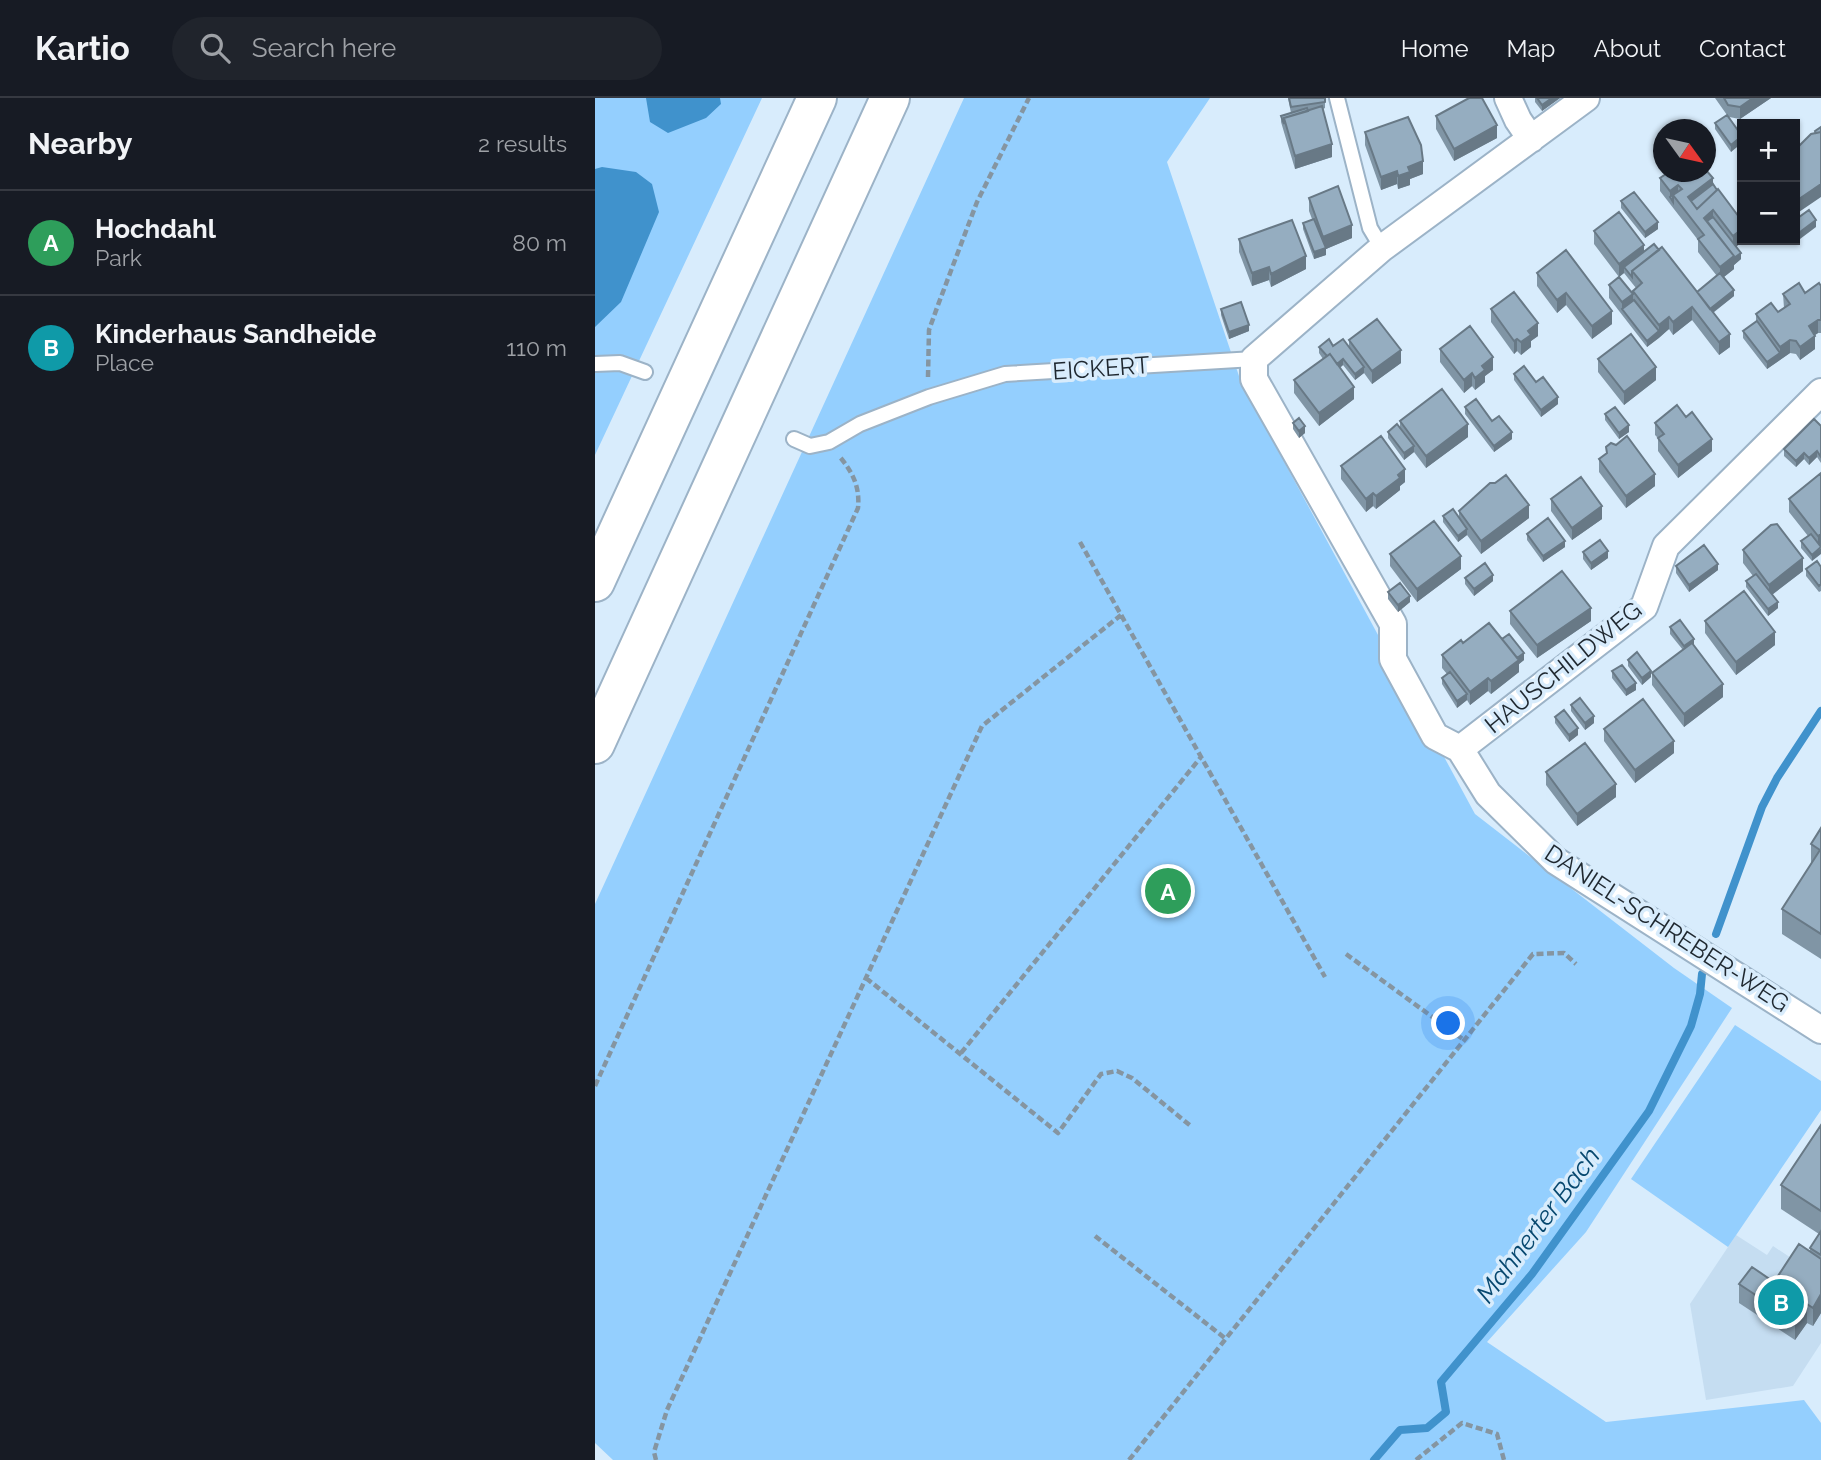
<!DOCTYPE html>
<html lang="en">
<head>
<meta charset="utf-8">
<style>
  :root { --surface:#171b24; --page:#20242c; --text:#f1f3f6; --muted:#9ea1a6; --line:#363941; --accent:#856d0b }
  body { margin:0; font-family:Raleway,sans-serif; background:var(--page); color:var(--text) }
  .controls { position:absolute; right:21px; top:21px; display:grid; overflow:hidden; border-radius:0px; box-shadow:0 2px 5px #0004 }
  .controls button { width:63px; height:63px; display:grid; place-items:center; padding:0; border:0; border-bottom:2px solid var(--line); background:var(--surface); color:var(--text); font:35px sans-serif }
  .compass { position:absolute; left:1058px; top:21px; width:63px; height:63px; border-radius:50%; background:var(--surface); box-shadow:0 2px 5px #0004; rotate:123deg }
  .you { position:absolute; left:854px; top:926px; width:24px; height:24px; margin:-18px; border:5px solid #fff; border-radius:50%; background:#1a73e8; box-shadow:0 0 0 10px #1a73e833 }
  .badge { display:grid; place-items:center; width:46px; height:46px; border-radius:50%; background:var(--accent); color:#fff; font-size:23px; font-weight:700 }
  .pin { position:absolute; translate:-50% -50%; border:4px solid #fff; box-shadow:0 2px 7px #0006 }
  .list { margin:0; padding:0; list-style:none }
  h2 { display:flex; justify-content:space-between; align-items:center; height:91px; margin:0; padding:0 28px; font-size:30px }
  h2 small { font-size:23px; font-weight:400; color:var(--muted) }
  .list li { display:grid; grid-template-columns:46px 1fr auto; gap:21px; align-items:center; box-sizing:border-box; height:105px; padding:0 28px; border-top:2px solid var(--line) }
  .list b { display:block; font-size:26px; white-space:nowrap }
  .list p { margin:0; font-size:23px; white-space:nowrap; color:var(--muted) }
  .list em { font-size:23px; font-style:normal; color:var(--muted) }
  .icon { flex:none; width:38px; height:38px; fill:none; stroke:currentColor; stroke-width:2; stroke-linecap:round; stroke-linejoin:round }
  .map { position:relative; flex:none; width:1226px; height:1362px; overflow:hidden }
  header { display:flex; align-items:center; gap:42px; box-sizing:border-box; height:98px; padding:0 35px; background:var(--surface); border-bottom:2px solid var(--line) }
  header strong { font-size:33px }
  nav { display:flex; gap:38px; margin-inline-start:auto; font-size:24px }
  .search { width:490px; height:63px; background:var(--page); display:flex; align-items:center; gap:18px; box-sizing:border-box; padding:0 24px; border-radius:38px; color:var(--muted); font-size:26px }
  main { display:flex }
  aside { flex:1; background:var(--surface) }
  .map>svg:first-child { display:block }
  .built { fill:#c5ddf1 }
  .green { fill:#94cffe }
  .water { fill:#4092cc }
  .lines { fill:none; stroke-linecap:round; stroke-linejoin:round }
  .stream { stroke:#4092cc; stroke-width:8 }
  .lane-casing { stroke:#9cb3c7; stroke-width:18 }
  .street-casing { stroke:#9cb3c7; stroke-width:30 }
  .highway-casing { stroke:#9cb3c7; stroke-width:42 }
  .path { stroke:#8595a1; stroke-width:4.5; stroke-dasharray:7 3.5; stroke-linecap:butt }
  .lane { stroke:#fff; stroke-width:14 }
  .street { stroke:#fff; stroke-width:26 }
  .highway { stroke:#fff; stroke-width:38 }
  .wall { fill:#8095a5; fill-rule:evenodd }
  .shaded-wall { fill:#687986 }
  .building { fill:#95adc0; stroke:#687986; stroke-width:2 }
  .labels { text-anchor:middle; dominant-baseline:central; stroke-width:7; stroke-linejoin:round; paint-order:stroke }
  .street-label { font-size:24px; fill:#1e272f; stroke:#d8ecfc }
  .water-label { font-size:26px; font-style:italic; fill:#07486f; stroke:#d8ecfc }
</style>
</head>
<body>
<header>
<strong>Kartio</strong>
<div class="search"><svg class="icon" aria-label="search" viewBox="0 0 24 24"><circle cx="10" cy="10" r="6"/><path d="M15 15l6 6"/></svg>Search here</div>
<nav><a>Home</a><a>Map</a><a>About</a><a>Contact</a></nav>
</header>
<main>
<aside>
<h2>Nearby<small>2 results</small></h2>
<ul class="list">
<li><span class="badge" style="background:#2e9e5b">A</span><div><b>Hochdahl</b><p>Park</p></div><em>80 m</em></li>
<li><span class="badge" style="background:#0f9aa8">B</span><div><b>Kinderhaus Sandheide</b><p>Place</p></div><em>110 m</em></li>
</ul>
</aside>
<div class="map">
<svg width="1226" height="1362" viewBox="0 0 1226 1362">
  <rect width="100%" height="100%" fill="#d8ecfc"/>
  <path class="built" d="M1141,1137L1172,1157L1178,1148L1226,1180V1245L1198,1288L1111,1302L1095,1206Z"/>
  <path class="green" d="M0,0H167L0,357Z
    M369,0H615L572,64L646,284L880,716L1079,870L1137,910L991,1134L892,1244L1011,1324L1209,1302L1226,1325V1362H18L0,1345V806Z
    M1140,927L1226,983V1012L1133,1149L1036,1081Z"/>
  <path class="water" d="M51,0H125L126,6L111,20L73,35L55,24Z
    M7,69L41,74L57,86L64,114L26,204L0,229V71Z"/>
  <g class="lines">
    <path class="stream" d="M1121,836L1167,709L1182,680L1226,613
      M779,1362L805,1332L832,1330L851,1314L846,1284L937,1176L1054,1013L1096,928L1105,896L1107,876"/>
    <g class="lane-casing">
      <path id="lane" d="M742,0L775,130L787,150
        M0,266L25,265L50,274
        M199,341L215,348L234,344L265,326L334,299L410,276L659,261"/>
    </g>
    <g class="street-casing">
      <path id="street" d="M913,0L923,22L936,41
        M991,0L787,150L659,261V281L798,526V561L840,638L865,651L893,696L961,763L1226,932
        M865,651L1049,509L1071,448L1226,294"/>
    </g>
    <g class="highway-casing">
      <path id="highway" d="M0,484L222,0
        M0,646L295,0"/>
    </g>
    <path class="path" d="M333,279L334,232L343,207L382,104L434,0
      M485,444L730,879
      M751,856L869,942
      M271,880L463,1035L506,976L522,973L537,980L597,1029
      M366,955L606,659
      M0,988L263,410C265,389 258,375 245,359
      M500,1138L631,1241
      M61,1362L59,1354L72,1312L387,628L526,517
      M534,1362L938,856L969,855L981,866
      M821,1362L867,1325L902,1336L909,1362"/>
    <use href="#lane" class="lane"/>
    <use href="#street" class="street"/>
    <use href="#highway" class="highway"/>
  </g>
  <path class="wall" d="M693,0H730V10L728,11L737,59L700,71L686,24V18L696,15Z
    M940,0H965L947,13L940,4Z
    M1120,0H1176L1145,21L1134,19L1147,38L1136,54L1120,31V25L1132,17Z
    M841,18L902,40L859,63L841,31Z
    M1226,29L1204,114L1200,108V52Z
    M770,34L828,76L815,81V87L803,91L802,86L786,92L770,47Z
    M1065,80L1118,86L1147,142H1150L1141,148L1146,161L1139,167V171L1129,179L1139,198L1118,215L1135,249L1124,257L1097,222L1078,237L1074,231L1052,249L1014,200V187L1024,179L999,146V133L1049,153L1102,194L1122,178L1103,154V142L1065,93ZM1029,175L1041,190L1038,193V196L1024,179Z
    M714,100L757,140L731,151V157L719,161L708,131V125L717,121L714,113Z
    M1026,103L1063,131L1050,140L1026,110Z
    M644,141L711,171L676,189L674,182L657,188L644,154Z
    M942,175L1017,226L997,241L971,207L962,215L942,188Z
    M1226,188V235H1223L1220,237V251L1205,262L1201,256L1195,255L1172,271L1148,240V233L1161,224V216L1183,214L1189,210L1188,196L1210,195Z
    M626,211L654,233L634,241L626,217Z
    M896,211L943,238L936,243V249L926,257L922,253L919,256L896,224Z
    M754,242L806,265L777,286L769,275L760,282L748,267L745,270L759,301L724,328L699,295V282L728,261L724,255V249L754,248Z
    M845,251L898,272L890,278V284L880,292L877,288L869,295L845,264Z
    M1003,261L1061,282L1029,307L1003,274Z
    M919,276L941,284L963,306L946,319L919,282Z
    M870,309L897,323L917,341L899,354L870,316Z
    M1010,316L1034,334L1024,341L1010,322Z
    M1091,319L1117,353L1083,380L1063,353V340L1060,337V325Z
    M805,323L873,339L831,370L819,354L809,362L793,340V334L805,329Z
    M698,325L710,335L704,340L698,331Z
    M1226,328V365L1222,359L1214,367L1209,361L1201,369L1189,358V351Z
    M1011,349L1060,388L1031,410L1004,374V361L1011,356Z
    M746,368L810,384L805,388V392L781,411L778,408L771,414L746,381Z
    M1226,375V448L1217,463L1206,450V443L1213,438L1194,414V401Z
    M956,401L1007,421L977,442L956,413Z
    M864,413L934,420L886,456L872,437L863,444L848,424V418L864,419Z
    M932,436L970,449L948,464L932,442Z
    M1148,452L1208,473L1177,497L1183,510L1173,518L1151,489V483L1158,478L1148,465Z
    M988,454L1013,460L996,472L988,461Z
    M795,456L866,471L822,504L795,468Z
    M1081,468L1123,472L1094,494L1081,475Z
    M1226,469V493L1224,494L1211,478V471Z
    M870,480L898,483L879,498L870,486Z
    M793,494L815,504L803,514L793,501Z
    M915,513L996,523L942,560L915,526Z
    M1110,523L1180,547L1141,577L1110,535Z
    M1075,529L1099,547L1128,599L1089,629L1057,587V575L1088,552L1075,536Z
    M907,541L929,562L924,566V574L896,596L893,593L875,607L872,602L862,610L847,586V580L852,576L847,570V557L868,545Z
    M1033,562L1056,579L1047,587L1033,568Z
    M1017,573L1041,592L1031,598L1017,580Z
    M976,607L999,625L990,632L976,613Z
    M960,619L983,637L974,644L960,625Z
    M1009,631L1079,655L1040,685L1009,643Z
    M951,674L1021,699L982,728L951,687Z
    M1226,730V861L1187,836V811L1216,767V746Z
    M1226,1027V1215L1218,1228L1212,1225L1200,1242L1144,1205V1186L1179,1184L1215,1154V1150L1224,1136L1186,1111V1087Z"/>
  <path class="shaded-wall" d="M957,0H965L947,13V7Z
    M1158,0H1176L1145,21V9Z
    M902,27V40L859,63V51Z
    M1147,38V45L1136,54V47Z
    M737,46V59L700,71V58Z
    M828,63V76L815,81V87L803,91V78L813,69Z
    M802,73V86L786,92V79Z
    M1118,80V92L1096,109L1093,99Z
    M1226,86V99L1204,114V101Z
    M1083,87V99L1078,97L1075,99V93Z
    M1118,112V125L1112,130L1109,120Z
    M1221,122V129L1201,144V137Z
    M1063,124V131L1050,140V134Z
    M757,127V140L731,151V157L719,161V154L728,151V139Z
    M1147,131V142H1150L1138,151V138Z
    M1049,147V160L1029,169V175L1024,179V166Z
    M1146,155V161L1139,167V171L1125,182V169L1139,158Z
    M711,158V171L676,189V176Z
    M674,169V182L657,188V175Z
    M1139,192V198L1112,219V213Z
    M971,195V207L962,215V202Z
    M1038,196V209L1027,211V217V204Z
    M1097,209V222L1078,237V224Z
    M1017,213V226L997,241V228Z
    M1074,219V231L1064,240V227Z
    M1223,222V235L1214,241V228Z
    M943,225V238L936,243V249L926,257V244L933,233Z
    M654,227V233L634,241V234Z
    M1064,233V240L1052,249V243Z
    M1135,236V249L1124,257V244Z
    M1220,238V251L1205,262V249Z
    M922,241V253L919,256V243Z
    M1195,242V255L1185,262V249Z
    M806,252V265L777,286V273Z
    M1185,255V262L1172,271V264Z
    M898,259V272L890,278V284L880,292V280L887,268Z
    M748,261V267L739,274V268Z
    M769,269V275L760,282V276Z
    M1061,269V282L1029,307V294Z
    M877,275V288L869,295V282Z
    M759,289V301L724,328V315Z
    M963,299V306L946,319V312Z
    M873,326V339L831,370V358Z
    M1034,327V334L1024,341V335Z
    M710,328V335L704,340V333Z
    M917,334V341L899,354V348Z
    M1117,341V353L1083,380V367Z
    M819,348V354L809,362V355Z
    M1222,353V359L1214,367V360Z
    M1209,355V361L1201,369V363Z
    M810,371V384L805,388V392L781,411V398Z
    M1060,376V388L1031,410V398Z
    M778,395V408L771,414V401Z
    M934,407V420L886,456V443Z
    M1007,408V421L977,442V430Z
    M872,431V437L863,444V438Z
    M1226,436V448L1223,451V438Z
    M970,443V449L948,464V458Z
    M1226,450V456L1217,463V457Z
    M1013,453V460L996,472V465Z
    M866,458V471L822,504V491Z
    M1208,460V473L1174,499V487Z
    M1123,466V472L1094,494V487Z
    M898,477V483L879,498V491Z
    M815,498V504L803,514V507Z
    M1183,504V510L1173,518V511Z
    M996,510V523L942,560V547Z
    M1180,534V547L1141,577V564Z
    M1099,541V547L1089,554V548Z
    M929,555V562L924,566V574L896,596V583Z
    M1056,573V579L1047,587V580Z
    M893,580V593L875,607V594Z
    M1041,585V592L1031,598V592Z
    M1128,586V599L1089,629V616Z
    M872,596V602L862,610V603Z
    M999,618V625L990,632V625Z
    M983,630V637L974,644V637Z
    M1079,643V655L1040,685V672Z
    M1021,686V699L982,728V716Z
    M1226,1196V1215L1218,1228V1210Z
    M1212,1206V1225L1200,1242V1223Z"/>
  <path class="building" d="M694,0H730V4L696,9Z
    M874,0H887L902,27L859,51L841,18Z
    M942,0H957L947,7Z
    M1129,0H1158L1145,9L1133,7Z
    M727,8L737,46L700,58L689,20Z
    M712,10L713,13L689,20V26L686,18Z
    M1132,17L1147,38L1136,47L1120,25Z
    M813,19L826,47L828,63L813,69L815,74L803,78L802,73L786,79L770,34Z
    M1226,29V34L1221,35L1220,33Z
    M1226,34V86L1204,101L1200,95V52L1216,36Z
    M1110,71L1118,80L1093,99L1102,111L1123,91L1147,123V131L1138,138L1118,112L1109,120L1139,158L1125,169L1103,141L1109,137L1078,97L1087,91L1083,87L1075,93L1065,80L1074,74H1110Z
    M1118,86L1122,92L1102,111L1096,103Z
    M743,88L757,127L728,139L714,100Z
    M1083,93L1078,97V104L1075,99Z
    M1039,94L1063,124L1050,134L1026,103Z
    M1214,112L1221,122L1201,137L1200,122Z
    M1024,114L1049,147L1024,166L999,133Z
    M1118,119L1146,155L1139,160V158L1112,123Z
    M719,121L731,150L719,154L708,125Z
    M697,122L711,158L676,176L674,169L657,175L644,141Z
    M1059,146L1064,152L1037,173V179L1029,169Z
    M1067,149L1135,236L1124,244L1097,209L1078,224L1074,219L1064,227L1038,193L1047,185L1037,173Z
    M971,152L1017,213L997,228L971,195L962,202L942,175Z
    M1125,175L1139,192L1115,211L1102,194Z
    M1024,179L1038,196L1027,204L1014,187Z
    M1204,185L1210,195L1224,185L1226,188V222H1223L1214,228L1220,238L1205,249L1201,243L1195,242L1185,249L1161,216L1176,205L1183,214L1195,206L1188,196Z
    M919,194L943,225L933,233L936,237L926,244L922,241L919,243L896,211Z
    M1039,202L1064,233L1052,243L1027,211Z
    M646,204L654,227L634,234L626,211Z
    M782,221L806,252L777,273L754,242Z
    M1162,223L1185,255L1172,264L1148,233Z
    M875,228L898,259L887,268L890,272L880,280L877,275L869,282L845,251Z
    M1036,236L1061,269L1029,294L1003,261Z
    M734,241L738,248L748,241L769,269L760,276L748,261L742,266L735,256L732,258L724,249Z
    M735,256L759,289L724,315L699,282Z
    M929,268L941,284L948,279L963,299L946,312L919,276Z
    M847,291L873,326L831,358L805,323Z
    M881,301L897,323L904,318L917,334L899,348L870,309Z
    M1082,307L1091,319L1097,314L1117,341L1083,367L1063,340L1069,336L1060,325Z
    M1020,309L1034,327L1024,335L1010,316Z
    M704,320L710,328L704,333L698,325Z
    M1219,321L1226,328V359L1222,353L1214,360L1209,355L1201,363L1189,351Z
    M802,326L819,348L809,355L793,334Z
    M786,338L810,371L803,377L805,380L781,398L778,395L771,401L746,368Z
    M1032,338L1060,376L1031,398L1004,361L1012,355L1011,349L1016,345L1021,347Z
    M1226,375V436L1223,438L1194,401Z
    M911,377L934,407L886,443L864,413L895,385H900Z
    M986,379L1007,408L977,430L956,401Z
    M858,411L872,431L863,438L848,418Z
    M953,420L970,443L948,458L932,436Z
    M839,423L866,458L822,491L795,456Z
    M1182,426L1208,460L1174,487L1148,452L1176,427Z
    M1216,436L1226,449L1217,457L1206,443Z
    M1005,442L1013,453L996,465L988,454Z
    M1109,447L1123,466L1094,487L1081,468Z
    M1222,463L1226,469V486L1224,488L1211,471Z
    M890,465L898,477L879,491L870,480Z
    M967,473L996,510L942,547L915,513Z
    M1161,476L1183,504L1173,511L1151,483Z
    M805,485L815,498L803,507L793,494Z
    M1149,493L1180,534L1141,564L1110,523Z
    M1085,522L1099,541L1089,548L1075,529Z
    M894,525L924,562L896,583L893,580L875,594L847,557L866,542L868,545Z
    M914,536L929,555L922,560L907,541Z
    M1097,545L1128,586L1089,616L1057,575Z
    M1042,554L1056,573L1047,580L1033,562Z
    M1027,567L1041,585L1031,592L1017,573Z
    M855,574L872,596L862,603L847,580Z
    M985,600L999,618L990,625L976,607Z
    M1048,601L1079,643L1040,672L1009,631Z
    M969,612L983,630L974,637L960,619Z
    M990,645L1021,686L982,716L951,674Z
    M1226,730V836L1187,811L1225,752L1216,746Z
    M1226,1027V1113L1186,1087Z
    M1226,1133V1157L1215,1150Z
    M1204,1146L1226,1161V1196L1218,1210L1212,1206L1200,1223L1144,1186L1157,1169L1179,1184Z"/>
  <g class="labels">
    <g class="street-label">
      <text transform="translate(506 270) rotate(-4)">EICKERT</text>
      <text transform="translate(968 569) rotate(-39)">HAUSCHILDWEG</text>
      <text transform="translate(1072 830) rotate(33)">DANIEL-SCHREBER-WEG</text>
    </g>
    <g class="water-label">
      <text transform="translate(943 1127) rotate(-53)">Mahnerter Bach</text>
    </g>
  </g>
</svg>
<div class="controls">
<button>+</button>
<button>−</button>
</div>
<svg class="compass" viewBox="-18 -18 36 36"><path d="M0-13l5 13h-10z" fill="#e53935"/><path d="M0 13l5-13h-10z" fill="#9ea1a6"/></svg>
<div class="you"></div>
<div class="pin badge" style="left:573px;top:793px;background:#2e9e5b">A</div>
<div class="pin badge" style="left:1186px;top:1204px;background:#0f9aa8">B</div>
</div>
</main>
</body>
</html>
